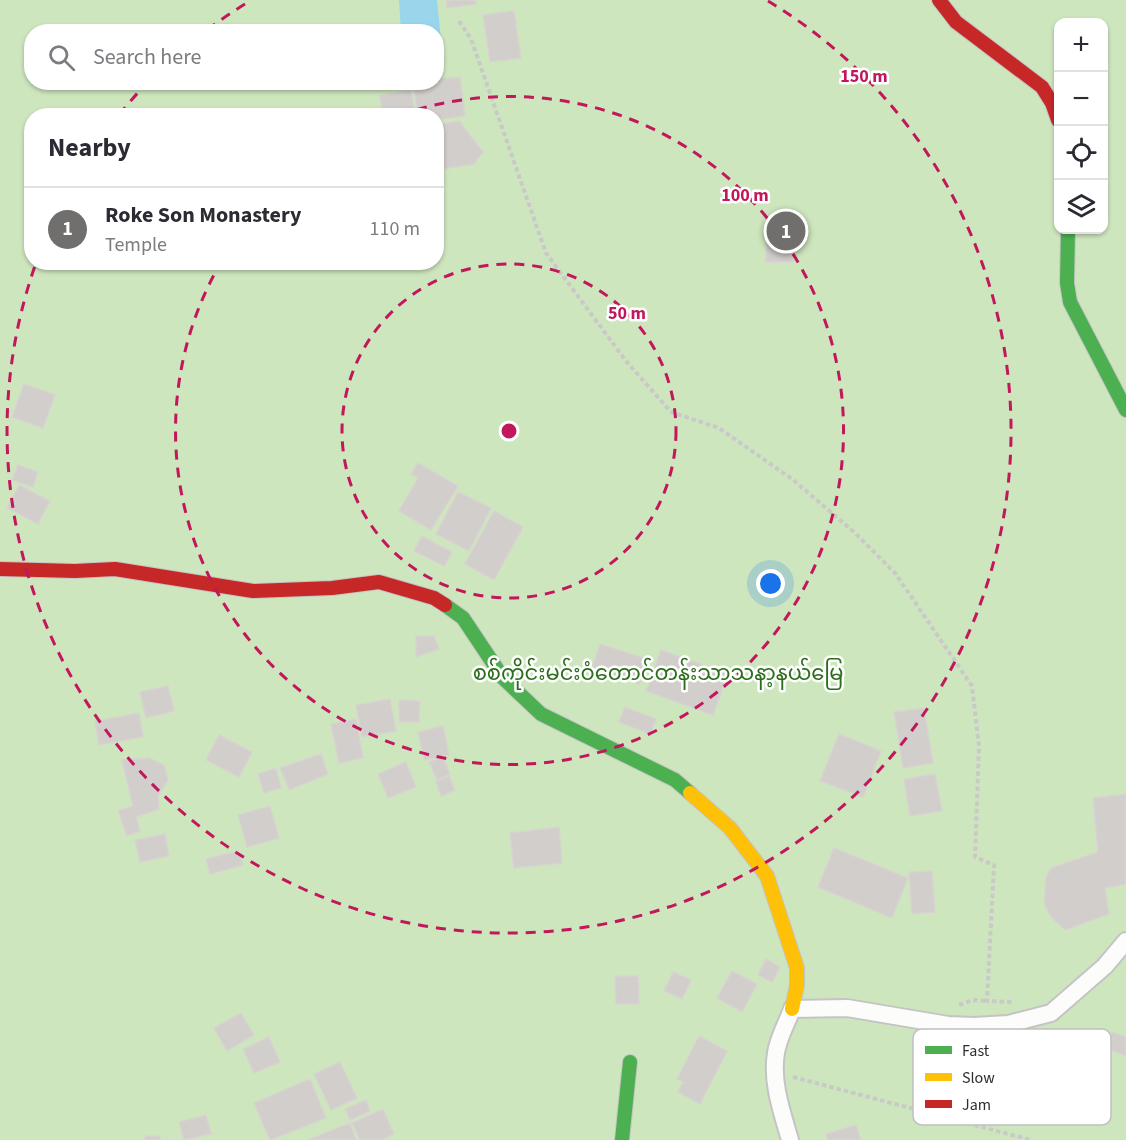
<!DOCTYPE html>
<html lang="en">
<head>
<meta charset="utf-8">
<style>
  :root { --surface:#fff; --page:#f7f7f7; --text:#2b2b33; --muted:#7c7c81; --line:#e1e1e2; --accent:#706f6e }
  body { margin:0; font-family:"Source Sans 3","Noto Sans Myanmar",sans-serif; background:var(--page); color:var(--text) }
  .controls { position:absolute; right:18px; top:18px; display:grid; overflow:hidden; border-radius:12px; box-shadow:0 2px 4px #0004 }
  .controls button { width:54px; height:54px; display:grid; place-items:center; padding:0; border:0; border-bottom:2px solid var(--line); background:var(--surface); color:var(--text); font:30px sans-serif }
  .you { position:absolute; left:771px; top:584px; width:21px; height:21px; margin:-15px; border:4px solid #fff; border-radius:50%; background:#1a73e8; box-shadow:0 0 0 9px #1a73e833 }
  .badge { display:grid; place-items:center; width:39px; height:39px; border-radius:50%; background:var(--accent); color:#fff; font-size:20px; font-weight:700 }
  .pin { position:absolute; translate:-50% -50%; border:3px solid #fff; box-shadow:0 2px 6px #0006 }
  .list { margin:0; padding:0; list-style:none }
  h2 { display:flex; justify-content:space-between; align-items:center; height:78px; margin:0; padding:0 24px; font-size:26px }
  h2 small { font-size:20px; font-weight:400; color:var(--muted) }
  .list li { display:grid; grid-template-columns:39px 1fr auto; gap:18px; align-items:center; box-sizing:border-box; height:84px; padding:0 24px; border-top:2px solid var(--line) }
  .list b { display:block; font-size:22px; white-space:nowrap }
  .list p { margin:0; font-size:20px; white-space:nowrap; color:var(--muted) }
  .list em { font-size:20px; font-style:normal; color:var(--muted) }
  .icon { flex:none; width:33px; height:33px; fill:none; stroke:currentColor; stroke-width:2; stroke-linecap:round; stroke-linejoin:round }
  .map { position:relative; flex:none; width:1126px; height:1140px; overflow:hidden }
  .search { position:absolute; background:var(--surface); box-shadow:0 2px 4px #0004; left:24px; top:24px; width:420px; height:66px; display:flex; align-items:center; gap:15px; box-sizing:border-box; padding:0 21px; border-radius:24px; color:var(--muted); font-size:22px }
  .panel { position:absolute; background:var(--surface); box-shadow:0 2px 4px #0004; left:24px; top:108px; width:420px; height:162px; border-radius:24px }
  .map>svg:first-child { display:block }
  .green { fill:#cee6be; fill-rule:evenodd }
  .water { fill:#99d6ec }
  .building { fill:#d1cecb; stroke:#d7d4d0; stroke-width:1.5 }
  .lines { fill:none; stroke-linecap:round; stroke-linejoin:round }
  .street-casing { stroke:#c5c4c5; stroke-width:20 }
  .fast-casing { stroke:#c5c4c5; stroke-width:16 }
  .slow-casing { stroke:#c5c4c5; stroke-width:16 }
  .jam-casing { stroke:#c5c4c5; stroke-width:16 }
  .path { stroke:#c9c9c8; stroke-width:4; stroke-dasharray:4.5 3; stroke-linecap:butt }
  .street { stroke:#fcfcfb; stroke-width:16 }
  .fast { stroke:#4caf50; stroke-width:14 }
  .slow { stroke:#ffc107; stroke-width:14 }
  .jam { stroke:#c62828; stroke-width:14 }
  .ring { fill:none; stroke:#c2185b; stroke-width:3; stroke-dasharray:10 8 }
  .labels { text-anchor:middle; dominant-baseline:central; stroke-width:5; stroke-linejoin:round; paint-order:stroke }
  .park-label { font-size:21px; fill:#2c6e1b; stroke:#fff }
  .key { fill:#fff; stroke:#c0c0c0; stroke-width:1.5 }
  .key-label { font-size:16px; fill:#2e2e2e }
  .centre { fill:#c2185b; stroke:#fff; stroke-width:3 }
  .ring-label { font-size:18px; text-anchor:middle; font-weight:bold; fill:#c2185b; stroke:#fff; stroke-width:5; stroke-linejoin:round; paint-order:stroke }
</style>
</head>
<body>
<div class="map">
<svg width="1126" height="1140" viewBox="0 0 1126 1140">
  <rect width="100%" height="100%" fill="#ece8e4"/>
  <path class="green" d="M0,0H1126V1140H0ZM1058,22H1104V230H1058ZM32,32H436V82H32ZM32,116H436V262H32Z"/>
  <path class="water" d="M399,0H437L441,39L437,40L436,32L401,31Z"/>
  <path class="building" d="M446,0H475L476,4L447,8Z
    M514,11L521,58L490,62L483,15Z
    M460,77L465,116L436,120V116H418L413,82H436V79Z
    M411,90L415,116H383L380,95Z
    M459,121L483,152L474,164L436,170V125Z
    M766,234L794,235L793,262H766Z
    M24,384L55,395L43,428L12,417Z
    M418,463L458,486L431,530L399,511L418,478L411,474Z
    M18,465L38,472L33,487L12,480Z
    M19,485L50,501L38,524L7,508Z
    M458,492L491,508L469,551L436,534Z
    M494,511L523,527L494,580L465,564Z
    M422,536L452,552L444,566L414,551Z
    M416,636H434L439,649L416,657Z
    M600,644L647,659L639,684L592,668Z
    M661,650L728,674L713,715L646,691Z
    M168,686L174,711L146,718L140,692Z
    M390,699L396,731L362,737L356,705Z
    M399,700L420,701L419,722H399Z
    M625,707L656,719L650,734L619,722Z
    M924,708L933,763L903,768L894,712Z
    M139,713L143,737L99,745L95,721Z
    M356,719L363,758L339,763L331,724Z
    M443,726L449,755L424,760L418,732Z
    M839,734L881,751L863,797L820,781Z
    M219,735L252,752L239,777L206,760Z
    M321,754L328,774L289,790L280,768Z
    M443,757L450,774L437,780L429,762Z
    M149,758L164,765L168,780L158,796L159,809L136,817L140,831L127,836L118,811L133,806L122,760Z
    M406,762L416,787L388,798L378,774Z
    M276,768L281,788L264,793L258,774Z
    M935,774L942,811L910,816L904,779Z
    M449,776L455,790L441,796L436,782Z
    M1126,794V884L1105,888L1109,914L1065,930L1051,917L1044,903L1046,878L1051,868L1098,852L1093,798Z
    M270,806L279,838L247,847L238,815Z
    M559,827L562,863L514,868L510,833Z
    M165,834L169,856L140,862L135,840Z
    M834,848L908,878L892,918L818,887Z
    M239,851L243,865L210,874L206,859Z
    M932,871L935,912L912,914L909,872Z
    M766,959L780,967L772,982L758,975Z
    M732,971L757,984L742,1012L717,998Z
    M673,972L691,980L682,999L664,991Z
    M615,976H638L639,1004H616Z
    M241,1013L254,1035L227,1051L214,1028Z
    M1112,1032L1126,1037V1056L1105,1048Z
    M699,1036L727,1051L700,1104L678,1092L683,1082L677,1079Z
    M269,1037L280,1062L254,1073L243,1049Z
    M340,1062L357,1098L331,1110L314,1074Z
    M310,1079L326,1118L270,1140L254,1103Z
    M366,1100L370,1111L350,1120L345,1109Z
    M383,1109L394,1134L381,1140H360L352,1123Z
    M206,1115L211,1134L184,1140L179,1122Z
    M350,1123L356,1140H308Z
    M856,1125L861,1140H828L826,1134Z
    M145,1136H160V1140H145Z"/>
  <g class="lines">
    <g class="street-casing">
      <path id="street" d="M790,1140C782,1112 771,1082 776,1053C778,1038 787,1023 792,1009L847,1008L948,1025L974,1026L1008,1024L1051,1013L1105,966L1126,941"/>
    </g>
    <g class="fast-casing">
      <path id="fast" d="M1068,230L1067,283L1070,302L1126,410
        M445,605L463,618L503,678L541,714L675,780L690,793
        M622,1140L630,1062"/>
    </g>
    <g class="slow-casing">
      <path id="slow" d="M690,793L730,828L767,876L797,968V985L792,1009"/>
    </g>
    <g class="jam-casing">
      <path id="jam" d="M939,0L956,22L1042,87L1052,103L1058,120
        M0,569L75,571L115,569L253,591L332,588L379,582L434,598L445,605"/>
    </g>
    <path class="path" d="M459,21L471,39L546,253L626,361L671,412L719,428L792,479L854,532L895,573L972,686L979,746L975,857L994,865L987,1001L1013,1002
      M959,1005L973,1000L987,1001
      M793,1077L1031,1140"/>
    <use href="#street" class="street"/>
    <use href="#fast" class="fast"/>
    <use href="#slow" class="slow"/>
    <use href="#jam" class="jam"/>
  </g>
  <g class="ring">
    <circle cx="509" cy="431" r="167"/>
    <path d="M400 115A334 334 0 1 1 220 264"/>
    <path d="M119 115A502 502 0 0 1 145 85M207 30A502 502 0 0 1 250 1M768 1A502 502 0 1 1 36 263"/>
  </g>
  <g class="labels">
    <g class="park-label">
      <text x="658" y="673">စစ်ကိုင်းမင်းဝံတောင်တန်းသာသနာ့နယ်မြေ</text>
    </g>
  </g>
  <rect x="913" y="1029" width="198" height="96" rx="9" class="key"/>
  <rect x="925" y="1046" width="27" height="8" fill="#4caf50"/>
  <rect x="925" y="1073" width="27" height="8" fill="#ffc107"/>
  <rect x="925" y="1100" width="27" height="8" fill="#c62828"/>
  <g class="key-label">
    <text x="962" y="1056">Fast</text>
    <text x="962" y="1083">Slow</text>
    <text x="962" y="1110">Jam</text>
  </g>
  <circle cx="509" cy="431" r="9" class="centre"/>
  <g class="ring-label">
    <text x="864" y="82">150 m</text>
    <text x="745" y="201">100 m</text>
    <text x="627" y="319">50 m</text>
  </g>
</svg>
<div class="controls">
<button>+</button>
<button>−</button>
<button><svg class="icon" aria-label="locate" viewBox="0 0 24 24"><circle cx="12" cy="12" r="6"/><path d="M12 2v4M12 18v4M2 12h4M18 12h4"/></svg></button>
<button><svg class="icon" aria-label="layers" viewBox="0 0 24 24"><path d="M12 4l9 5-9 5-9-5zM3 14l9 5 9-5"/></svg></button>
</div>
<div class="you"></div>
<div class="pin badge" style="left:786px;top:231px">1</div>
<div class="search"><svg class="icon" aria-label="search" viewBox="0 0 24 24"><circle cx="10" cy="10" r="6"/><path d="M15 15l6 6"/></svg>Search here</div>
<section class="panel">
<h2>Nearby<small></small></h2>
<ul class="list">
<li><span class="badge">1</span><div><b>Roke Son Monastery</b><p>Temple</p></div><em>110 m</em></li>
</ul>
</section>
</div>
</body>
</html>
